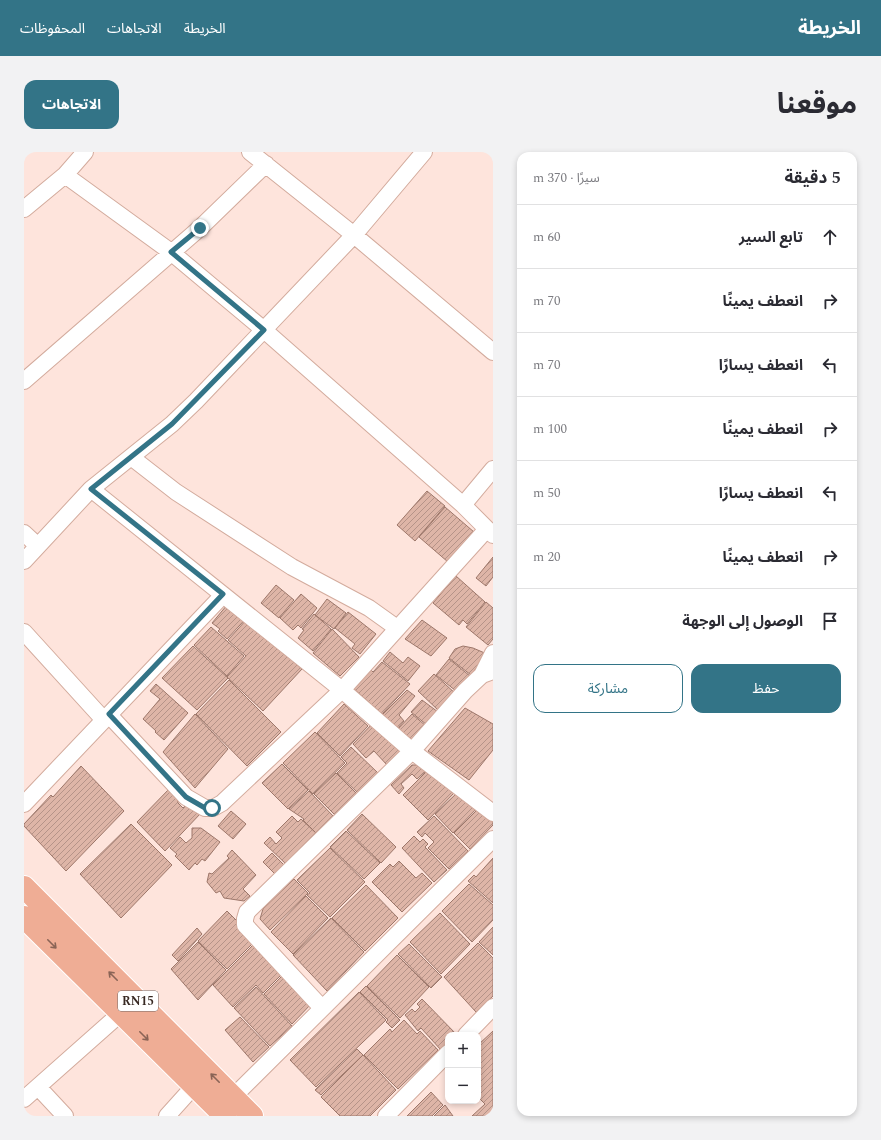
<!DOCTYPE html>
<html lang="ar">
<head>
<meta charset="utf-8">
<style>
  :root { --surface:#fff; --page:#f2f2f3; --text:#2b2b33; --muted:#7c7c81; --line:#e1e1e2; --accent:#337487 }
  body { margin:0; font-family:Spectral,"Noto Sans Arabic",serif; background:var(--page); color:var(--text); direction:rtl }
  .controls { position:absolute; right:12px; bottom:12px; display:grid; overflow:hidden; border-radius:8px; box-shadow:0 2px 6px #0003 }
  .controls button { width:36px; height:36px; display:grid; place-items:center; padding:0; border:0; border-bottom:1px solid var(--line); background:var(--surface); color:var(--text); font:20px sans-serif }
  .stop { position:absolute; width:12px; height:12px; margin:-9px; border:3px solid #337487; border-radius:50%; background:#fff }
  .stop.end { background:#337487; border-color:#fff; box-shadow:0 1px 4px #0008 }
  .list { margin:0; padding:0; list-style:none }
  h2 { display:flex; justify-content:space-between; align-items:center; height:52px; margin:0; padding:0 16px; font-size:17px }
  h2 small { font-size:13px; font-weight:400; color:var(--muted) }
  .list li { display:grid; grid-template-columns:26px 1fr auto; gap:12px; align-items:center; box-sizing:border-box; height:64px; padding:0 16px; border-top:1px solid var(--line) }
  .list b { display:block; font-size:15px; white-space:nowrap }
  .list em { font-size:13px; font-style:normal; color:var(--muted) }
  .actions { display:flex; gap:8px; padding:12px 16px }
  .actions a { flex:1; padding:9px 0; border:1px solid var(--accent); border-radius:12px; text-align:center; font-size:14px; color:var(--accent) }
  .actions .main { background:var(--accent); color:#fff }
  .icon { flex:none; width:22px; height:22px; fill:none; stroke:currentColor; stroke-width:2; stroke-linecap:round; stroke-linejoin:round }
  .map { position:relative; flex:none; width:469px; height:964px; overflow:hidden; direction:ltr; border-radius:12px }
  header { display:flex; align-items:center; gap:24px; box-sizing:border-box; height:56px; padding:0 20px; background:var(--accent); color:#fff }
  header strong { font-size:19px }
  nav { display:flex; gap:22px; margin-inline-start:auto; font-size:14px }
  .intro { display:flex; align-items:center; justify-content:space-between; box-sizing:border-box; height:96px; padding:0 24px }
  h1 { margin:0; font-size:28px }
  .button { padding:10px 18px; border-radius:12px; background:var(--accent); color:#fff; font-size:14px; font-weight:700 }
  main { display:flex; gap:24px; padding:0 24px }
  aside { flex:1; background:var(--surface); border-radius:12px; box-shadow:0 2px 6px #0003 }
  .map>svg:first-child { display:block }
  .building { fill:url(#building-hatch); stroke:#9d776a }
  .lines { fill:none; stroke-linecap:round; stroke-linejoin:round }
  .minor-casing { stroke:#d3ab9d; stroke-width:18 }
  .primary-casing { stroke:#fff; stroke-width:24 }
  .minor { stroke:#fff; stroke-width:16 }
  .primary { stroke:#efad95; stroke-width:22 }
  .oneway { stroke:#8a6456 }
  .route { stroke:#337487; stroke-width:5 }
  .labels { text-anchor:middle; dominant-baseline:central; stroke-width:3.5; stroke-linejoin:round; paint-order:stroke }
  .shield { fill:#fff; stroke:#746965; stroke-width:1 }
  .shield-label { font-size:12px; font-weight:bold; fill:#382923 }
</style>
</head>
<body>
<header>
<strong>الخريطة</strong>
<nav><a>الخريطة</a><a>الاتجاهات</a><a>المحفوظات</a></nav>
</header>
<div class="intro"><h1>موقعنا</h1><a class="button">الاتجاهات</a></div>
<main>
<aside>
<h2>5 دقيقة<small>سيرًا · 370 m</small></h2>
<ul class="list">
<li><svg class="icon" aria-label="ahead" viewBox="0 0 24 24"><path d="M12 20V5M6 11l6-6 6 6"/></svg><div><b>تابع السير</b></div><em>60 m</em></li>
<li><svg class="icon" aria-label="right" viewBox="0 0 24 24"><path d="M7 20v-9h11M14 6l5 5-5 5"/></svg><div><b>انعطف يمينًا</b></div><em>70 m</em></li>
<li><svg class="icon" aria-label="left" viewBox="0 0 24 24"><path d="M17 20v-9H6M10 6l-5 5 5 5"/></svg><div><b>انعطف يسارًا</b></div><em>70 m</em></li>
<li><svg class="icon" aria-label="right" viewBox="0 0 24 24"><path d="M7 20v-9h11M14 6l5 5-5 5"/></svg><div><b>انعطف يمينًا</b></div><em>100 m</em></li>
<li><svg class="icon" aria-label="left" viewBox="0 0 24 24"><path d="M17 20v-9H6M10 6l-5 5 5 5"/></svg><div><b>انعطف يسارًا</b></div><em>50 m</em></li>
<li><svg class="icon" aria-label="right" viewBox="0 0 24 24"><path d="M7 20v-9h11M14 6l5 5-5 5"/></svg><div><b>انعطف يمينًا</b></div><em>20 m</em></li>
<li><svg class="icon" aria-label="arrive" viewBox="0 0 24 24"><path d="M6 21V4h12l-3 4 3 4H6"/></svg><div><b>الوصول إلى الوجهة</b></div></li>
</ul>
<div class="actions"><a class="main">حفظ</a><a>مشاركة</a></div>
</aside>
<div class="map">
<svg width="469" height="964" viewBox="0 0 469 964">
  <defs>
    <pattern id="building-hatch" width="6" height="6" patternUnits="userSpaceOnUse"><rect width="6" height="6" fill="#deb5a7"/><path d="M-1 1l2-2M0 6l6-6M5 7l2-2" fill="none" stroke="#b59388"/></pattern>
  </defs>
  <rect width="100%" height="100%" fill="#fee4dc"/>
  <path class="building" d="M403,339L421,354L391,389L373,373Z
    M421,355L450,380L424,410L395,385Z
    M469,405V425L462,434L452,426Z
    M432,424L461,450L443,472L439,468L435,473L409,451Z
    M252,433L270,448L255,466L237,451Z
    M277,442L293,456L277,476L274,473L269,478L256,466Z
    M208,447L227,461L203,487L194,479L196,477L188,471Z
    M303,447L322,461L310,477L291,463Z
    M462,450L469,456V487L464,493L442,475Z
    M324,460L352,482L336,502L328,496L331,492L311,476Z
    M290,462L307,477L289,499L274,486L280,478L278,477Z
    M223,467L278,517L239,559L203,525L222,504L204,488Z
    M398,468L423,486L407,504L381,487Z
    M187,475L220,504L203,524L170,493Z
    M308,477L335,505L316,524L289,501Z
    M169,494L204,526L173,558L138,526Z
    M439,494L449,496L463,502L447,523L425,506L431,497Z
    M366,500L379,511L384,505L396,514L384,529L359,509Z
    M425,507L446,524L432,539L412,523Z
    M358,510L386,532L358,562L330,537L347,518L349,520Z
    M410,522L432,542L415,559L394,539Z
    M205,528L257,580L223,614L172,562Z
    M132,532L164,561L140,588L131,580L132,579L119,567L136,547L126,539Z
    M383,538L391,544L375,563L380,569L374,576L358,563Z
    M398,548L414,560L403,573L387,560Z
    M320,552L344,574L316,604L293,581Z
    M441,556L469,572V598L445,628L404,599Z
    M171,562L204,597L171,636L139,600Z
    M388,562L402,574L388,591L373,578Z
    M350,570L377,599L364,614L350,599L342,606L329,592Z
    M291,580L321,611L289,642L259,611Z
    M327,595L354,621L334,641L313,621L323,611L317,605Z
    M258,612L284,638L264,657L238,631Z
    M388,613H393L402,619L393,627L388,622L377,632L380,636L375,642L367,633Z
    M57,614L100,659L42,719L0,674V672L27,643L29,645Z
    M402,620L431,640L404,668L379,643Z
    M312,621L333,642L311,663L290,642Z
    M147,635L153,641L154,651L159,656L165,650L177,661L141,699L113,670Z
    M436,638L455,654L429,681L411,662Z
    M285,639L310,665L292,681L279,668L280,667L265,657Z
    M456,655L469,666V673L446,697L430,681Z
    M207,659L222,672L209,687L194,674Z
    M338,662L372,695L357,711L323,678Z
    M268,664L274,670L277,667L293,682L263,713L240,691L246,685L252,692L258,686L252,680Z
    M410,664L444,699L425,717L404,696L410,690L401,681L398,685L393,680Z
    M107,672L148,713L97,766L56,722Z
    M168,676H177L196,690L181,709L178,707L173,713L171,711L165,718L151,704L153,702L146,696L156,685L162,691L168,686Z
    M322,679L356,711L340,727L306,695Z
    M390,684L396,690L399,687L404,692L401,695L423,718L410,730L378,696Z
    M306,696L341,730L306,765L283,743L286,741L273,728Z
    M208,698L232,723L219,737L226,744L220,749L200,746L196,739L192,741L183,730L185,721L188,722L205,706L203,704Z
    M248,701L261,714L252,723L239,710Z
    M469,706V751L444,729L450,723L452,725Z
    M375,709L392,726L398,721L408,731L378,760L348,730L366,712L369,715Z
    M270,727L284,741L246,778L236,767L239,757Z
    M445,732L469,753V768L448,790L418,759Z
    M342,733L374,766L341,799L308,766Z
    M282,744L304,766L269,802L247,780Z
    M203,759L232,788L203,817L174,789Z
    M416,761L446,792L417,822L386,790Z
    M307,766L340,800L303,839L269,803Z
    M469,775V803L455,790Z
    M173,776L178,782L154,809L148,803Z
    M174,790L202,818L174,848L147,817Z
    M454,791L469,806V844L452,860L420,825Z
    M230,792L259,821L239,841L232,833L209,855L189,833Z
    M385,792L418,825L407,836L374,802Z
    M373,803L405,835L376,866L343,834Z
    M260,822L289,850L268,872L240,842Z
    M342,834L376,868L368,876L362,870L364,868L336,840Z
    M232,835L268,874L246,894L210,856Z
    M335,840L362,868L292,935L266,908Z
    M398,847L433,883H424V891L417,898L397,876L394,879L381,863L388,857L391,860L396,855L393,852Z
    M216,865L245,895L229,910L201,878Z
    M380,868L393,882L396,879L414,898L374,937L340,903L366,877L368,880Z
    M469,879V964H448L461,952L454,945V893Z
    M333,897L339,903L297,943L291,938Z
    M339,903L372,938L346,964H316L297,945Z
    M407,940L419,953L408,964H383Z
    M421,953L429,964H410Z"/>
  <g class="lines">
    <g class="minor-casing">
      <path id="minor" d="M226,0L330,83L469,200
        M41,23L147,100L240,178L439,353L469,383
        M0,57L41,23L61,0
        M0,229L176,76L242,12
        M107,305L152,340L268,415L345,456L373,476
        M67,337L318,538L388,599L469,661
        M439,353L469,317
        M0,381L14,394
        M0,409L67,337L148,272L172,249L330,83L400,0
        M0,480L80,568
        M458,523L469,501
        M85,563L162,645L181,656H189L198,651L318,538L463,377
        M0,652L199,443
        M298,856L221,773V767L223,760L388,599L441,539L458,523L469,519
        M442,883L469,855
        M14,935L41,964
        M0,947L97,861
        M202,952L469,687
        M143,964L170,934
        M362,964L424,901"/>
    </g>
    <g class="primary-casing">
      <path id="primary" d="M0,735L228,964
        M0,765L201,964"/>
    </g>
    <use href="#minor" class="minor"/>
    <use href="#primary" class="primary"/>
  </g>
  <defs><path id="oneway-shaft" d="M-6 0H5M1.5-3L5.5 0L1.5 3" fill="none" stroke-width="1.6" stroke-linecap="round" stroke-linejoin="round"/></defs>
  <g class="oneway">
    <use href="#oneway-shaft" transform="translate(28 792) rotate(45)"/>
    <use href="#oneway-shaft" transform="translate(89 824) rotate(-135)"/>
    <use href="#oneway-shaft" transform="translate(120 884) rotate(45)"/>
    <use href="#oneway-shaft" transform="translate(191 926) rotate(-135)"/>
  </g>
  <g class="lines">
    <path class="route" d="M176,76L147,100L240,178L148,272L67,337L199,442L85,562L162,645L181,656H188"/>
  </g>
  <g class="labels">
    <rect class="shield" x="94" y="839" width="40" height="20" rx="3"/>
    <g class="shield-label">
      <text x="114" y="849">RN15</text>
    </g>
  </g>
</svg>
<div class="controls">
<button>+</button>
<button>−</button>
</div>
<div class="stop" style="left:188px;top:656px"></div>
<div class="stop end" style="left:176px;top:76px"></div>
</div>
</main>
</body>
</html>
